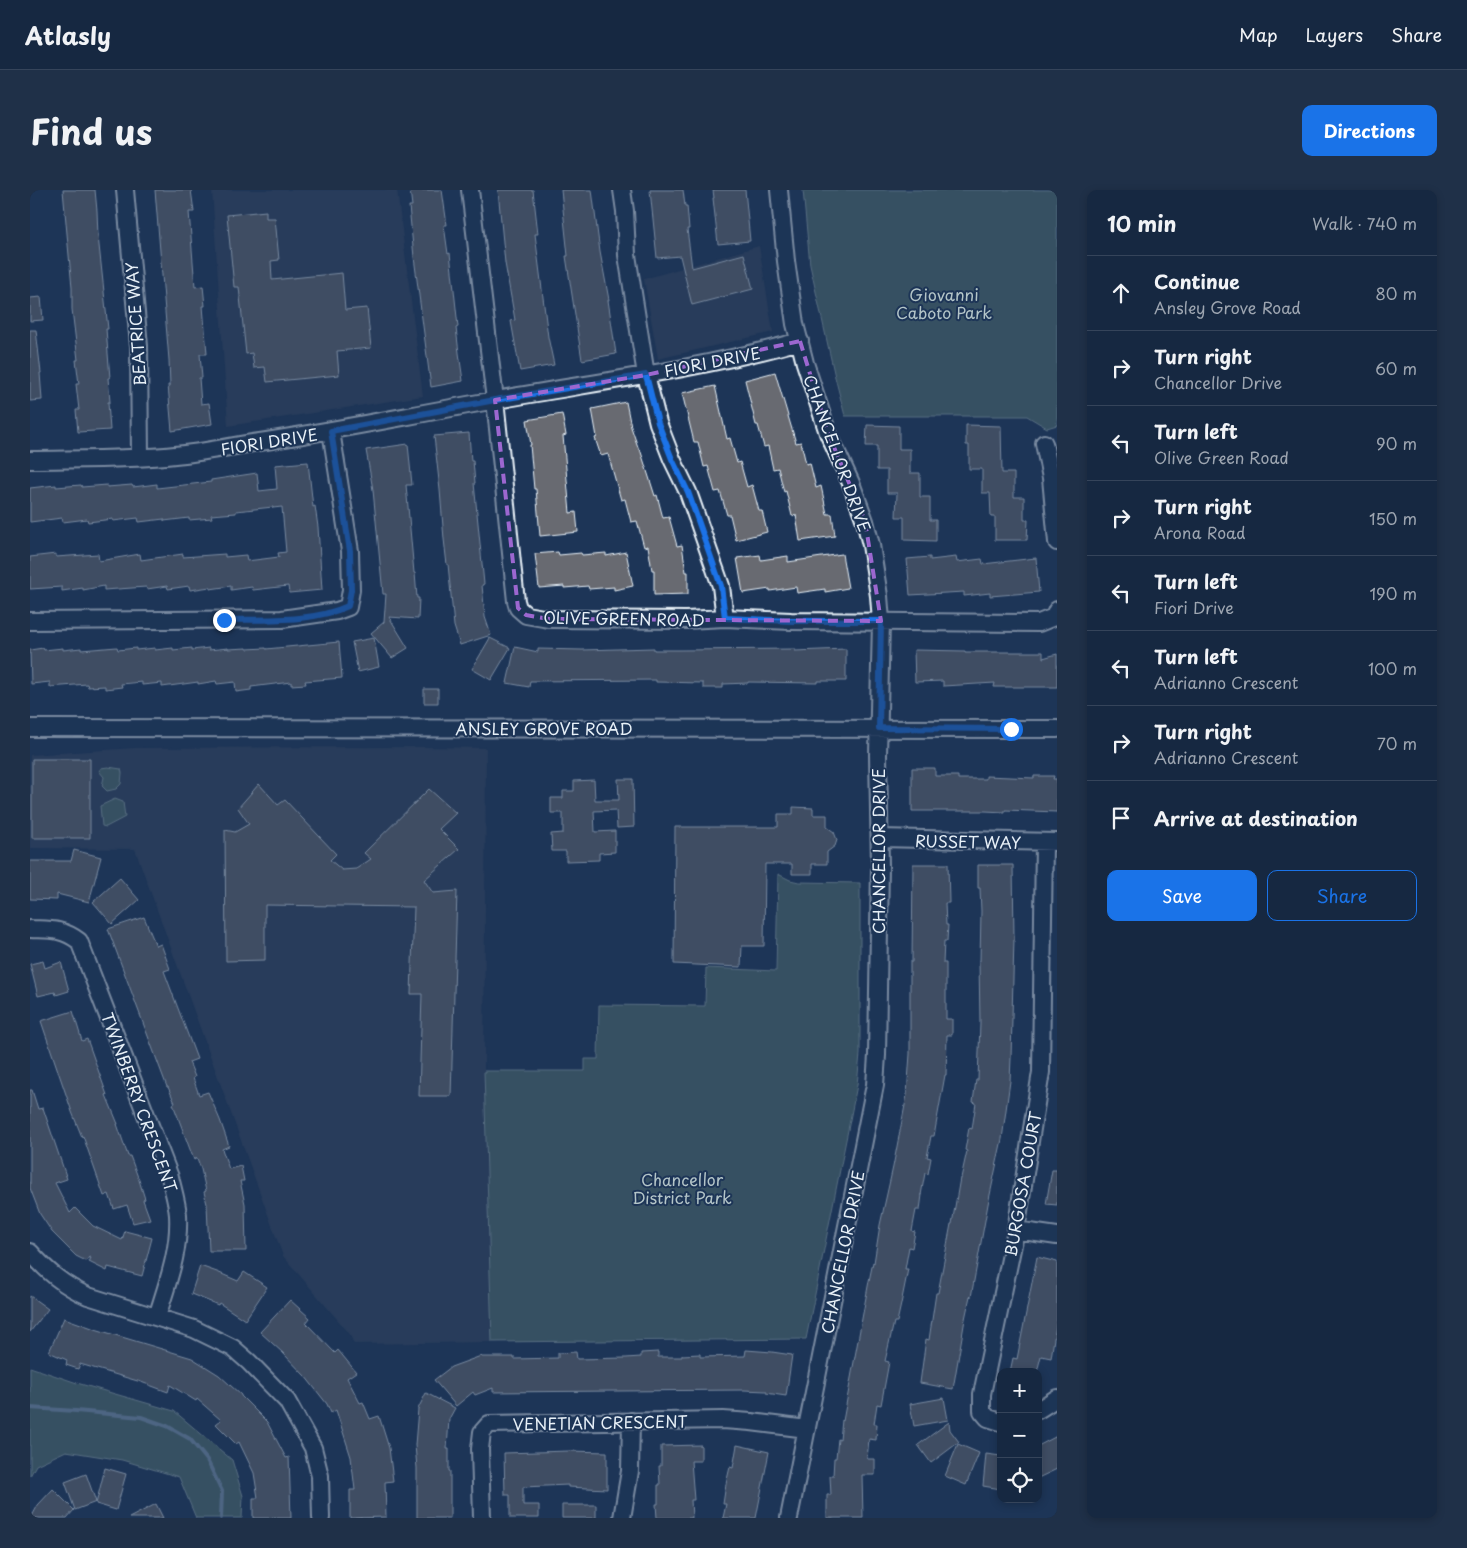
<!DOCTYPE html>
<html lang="en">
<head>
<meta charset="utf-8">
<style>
  :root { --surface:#162841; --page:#1f3048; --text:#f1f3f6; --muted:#9ea6b1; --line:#35445a; --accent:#1a73e8 }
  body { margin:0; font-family:"Playpen Sans",sans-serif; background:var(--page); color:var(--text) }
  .controls { position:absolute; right:15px; bottom:15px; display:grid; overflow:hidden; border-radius:10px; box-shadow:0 2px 8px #0003 }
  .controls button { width:45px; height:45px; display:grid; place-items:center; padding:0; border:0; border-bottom:1px solid var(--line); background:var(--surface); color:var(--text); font:25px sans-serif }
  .stop { position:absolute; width:15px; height:15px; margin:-11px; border:4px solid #1a73e8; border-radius:50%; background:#fff }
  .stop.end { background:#1a73e8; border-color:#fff; box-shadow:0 1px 5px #0008 }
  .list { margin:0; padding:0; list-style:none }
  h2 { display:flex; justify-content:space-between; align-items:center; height:65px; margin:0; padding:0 20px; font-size:21px }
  h2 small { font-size:16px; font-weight:400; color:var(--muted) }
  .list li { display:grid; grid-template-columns:32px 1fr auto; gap:15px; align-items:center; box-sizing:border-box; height:75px; padding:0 20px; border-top:1px solid var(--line) }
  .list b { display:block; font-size:19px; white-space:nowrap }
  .list p { margin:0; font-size:16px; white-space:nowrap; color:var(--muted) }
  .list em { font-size:16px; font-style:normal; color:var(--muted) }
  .actions { display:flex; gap:10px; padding:15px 20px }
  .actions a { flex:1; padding:11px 0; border:1px solid var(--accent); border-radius:10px; text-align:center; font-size:18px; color:var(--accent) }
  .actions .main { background:var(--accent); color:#fff }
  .icon { flex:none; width:28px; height:28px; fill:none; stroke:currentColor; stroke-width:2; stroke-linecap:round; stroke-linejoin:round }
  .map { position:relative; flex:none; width:1027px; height:1328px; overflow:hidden; border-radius:10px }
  header { display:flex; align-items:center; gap:30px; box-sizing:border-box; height:70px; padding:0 25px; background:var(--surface); border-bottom:1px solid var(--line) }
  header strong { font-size:24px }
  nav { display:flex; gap:28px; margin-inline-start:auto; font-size:18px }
  .intro { display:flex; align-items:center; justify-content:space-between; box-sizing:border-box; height:120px; padding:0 30px }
  h1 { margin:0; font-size:35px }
  .button { padding:12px 22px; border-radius:10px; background:var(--accent); color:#fff; font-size:18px; font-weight:700 }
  main { display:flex; gap:30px; padding:0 30px }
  aside { flex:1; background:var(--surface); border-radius:10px; box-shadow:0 2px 8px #0003 }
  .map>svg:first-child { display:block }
  .built { fill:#34455f }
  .green { fill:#547270; stroke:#9eb2b4 }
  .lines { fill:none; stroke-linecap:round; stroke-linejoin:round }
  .stream { stroke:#88a0b8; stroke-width:4 }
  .building { fill:#686a71; stroke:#e8f1f8 }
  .minor-casing { stroke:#e8f1f8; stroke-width:20 }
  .minor { stroke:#1d3557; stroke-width:16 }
  .route { stroke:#1a73e8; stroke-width:6 }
  .marked { fill:none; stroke:#9c67d0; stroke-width:4; stroke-dasharray:10 6; stroke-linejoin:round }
  .labels { text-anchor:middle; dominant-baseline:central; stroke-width:4; stroke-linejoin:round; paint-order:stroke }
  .park-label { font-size:16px; fill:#b4c5c8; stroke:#1d3557 }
  .street-label { font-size:16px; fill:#e8f1f8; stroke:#1d3557 }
</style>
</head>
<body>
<header>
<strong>Atlasly</strong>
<nav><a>Map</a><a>Layers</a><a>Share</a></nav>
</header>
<div class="intro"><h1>Find us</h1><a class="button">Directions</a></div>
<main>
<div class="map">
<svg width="1027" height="1328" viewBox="0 0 1027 1328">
  <rect width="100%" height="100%" fill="#1d3557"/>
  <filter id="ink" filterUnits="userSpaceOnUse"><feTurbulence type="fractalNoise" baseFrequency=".02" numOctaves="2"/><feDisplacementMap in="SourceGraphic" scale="10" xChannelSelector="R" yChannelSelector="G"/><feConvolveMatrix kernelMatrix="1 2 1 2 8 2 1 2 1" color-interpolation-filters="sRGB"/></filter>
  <g filter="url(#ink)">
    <path class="built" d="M182,0H367L393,206L198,236Z
      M729,56L743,142L628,169L614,89Z
      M396,557L456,558L454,881L462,1152L324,1154L319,1143L253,1066L105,659L0,658V565L105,558Z"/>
    <path class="green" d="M773,0H1027V235L1017,238L997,226H815L805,187L780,75Z
      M78,577L91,579L92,583L91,594L86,599L77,601L72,596L74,587L69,581L71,578Z
      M85,609L93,612L95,627L76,637L72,636L70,616Z
      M748,684L760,690L769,692L830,693V864L827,895L776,1149L462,1152L454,881H555V869H568L569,815L675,816L676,778L746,781Z
      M0,1177L47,1193L144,1221L202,1270L213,1306L212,1328H166L149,1287L92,1270L36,1261L6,1275L0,1286Z"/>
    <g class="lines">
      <path class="stream" d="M0,1218L46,1221L111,1227L137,1236L160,1249L177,1270L192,1301L191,1328"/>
    </g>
    <path class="building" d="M33,0H65L67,21L68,46L78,139H76L80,188H78L80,212H78L80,240L48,242L46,220H49L46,194H49L46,170H48L42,119V98Z
      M125,0H161L164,22H159L165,97L173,96L175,116H173L177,164H170L172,188H169L171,214L179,213L182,234L142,241L138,195H140L139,170Z
      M380,0H412L417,35H414L418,64L420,63L428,137L426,138L429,163L433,191L401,197L384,67L379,16H382Z
      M468,0H503L508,44H505L518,147L524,175L490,181L481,131L485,130L475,73Z
      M531,0H562L570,62L579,110H578L586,164L552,170L536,66H538Z
      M620,0H653L655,16H657L659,39H657L662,78L714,64L723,99L662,115L650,66L627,68Z
      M683,0H715L720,51L688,54L683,8H684Z
      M236,21V28H245L249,70L241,71L242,90L312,83L315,120L337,118L341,158L307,161L309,185L237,192L235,177L224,178L222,163L216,164L209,97H204L197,25Z
      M11,107L13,130L0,131V108Z
      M0,140H6L11,183H10L12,210L0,211Z
      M745,182L766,253L771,252L776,274L780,273L786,298L791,296L797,324H802L805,346L770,351L766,325L762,326L756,301L754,302L748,278L743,279L738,256L734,257L728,235H726L715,190Z
      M685,196L697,249L700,248L707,273L710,272L717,297L722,295L729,321H732L737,342L706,350L700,325H697L690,301L685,302L678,276L674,277L668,252H664L652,203Z
      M596,212L601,237L609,260L610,259L625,306L627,305L633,328L639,327L647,356L652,355L656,382H658V404L624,405V380H622L618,356L614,357L607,331L601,332L595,309L591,310L578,264L571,266L565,248L567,247L562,219Z
      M532,224L536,245L533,246L540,323L546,322L548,342L510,346L506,299H504L500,255H501L497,230Z
      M837,235L869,236V259H880V283H890V307H900V330H906V351L874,350V327H866L867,303H857V280H847V256H836Z
      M936,235L971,236L972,283H984V307H994V330H998L997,350H965V327H961L960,303H952V279H939V255H936Z
      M439,243L441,271H443L445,293H444L454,394L452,395L455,427L461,445L430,455L424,436L418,374L417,375L414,349L410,300L404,246Z
      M378,254L382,295H376L384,383H385L387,408H389L388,429L359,427L378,458L362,468L341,443L354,432L356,404H353L343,300L336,260Z
      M278,272L283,317L285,316L288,337L292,400L259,403L258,396L223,400L222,397L201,400V396L180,399V397L160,400L159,396L138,399L137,396L117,399L116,397L74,400V396L53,400V398L32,401V397L0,399V367L26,364V367L68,364L69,371L110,364L111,370L153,364V367L195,364V367L216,365L217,371L249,367L248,363L256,362L252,317L243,318V317L206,321V323L181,325L182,328L159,330V328L134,331V329L109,332L108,328L83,331V329L58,332L57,329L33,332L32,328L0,332V298L26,295V297L51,295L52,297L77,295V297L102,295L103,297L127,294V298L181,292V290L227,283L229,301L247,299L245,275Z
      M528,362L529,365L551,363L552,365L576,363V366L596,362L603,396L584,400V397L559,399L558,396L534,398V396L509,398L505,364Z
      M812,364L818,398L795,402V399L767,403L766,397L740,401V399L713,403L707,368L730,365L731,370L758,366V372Z
      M900,367V370L926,367L927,372L952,369L953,374L1006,368L1009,402L960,406V403L934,406V402L880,405L877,369Z
      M344,448L349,477L328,482L322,452Z
      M460,448L480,458L461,490L442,479Z
      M309,452L312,488L275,491L276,494L261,495V492L221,497V500L206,502L205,492L187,494L186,491L168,494V492L132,497V493L112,495V492L91,494L92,497L75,499V496L58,497L57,494L20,497V492L1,494L0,460L13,458L14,460L33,458V460L51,458V460L87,457L88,460L106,458V460L125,458V460L143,458V460L162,458V460L179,458V460L198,458V459L217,458V459L236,458V459Z
      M485,457L508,462V459L552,460L624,458V460H650L765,459V461L816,459V491H788V493L718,492V493L693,494V498H673V493L626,492V490L500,491L499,497L477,493Z
      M884,460L935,461V462H1013V468L1027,464V497H964L965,493L913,496V491L885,492Z
      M394,499H408V513H394Z
      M2,569H60V648H2Z
      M882,578H905V586H928V589H956V586L1004,588V586H1024L1023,589H1027V622L975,620V622L955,621H882Z
      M588,589H603L604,637L587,638L586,620L564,621L565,642L585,641V662L569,663V670L536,671V661H522L521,644L533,643V623H521V608H533V601H544V591L564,590L565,610H589Z
      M229,594L248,615L255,610L306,664L300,670L312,680L326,679L341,669L334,663L399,599L426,623L409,639L429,659L394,690L403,703L427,701L421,906H389L392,804H381L384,717L235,715V770L196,771L195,640L205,642L219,634L208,618Z
      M763,617L783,618V625H797V637L804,642L807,650L805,656L797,662V674H782V684H762V674H735L734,756H712L711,777L644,774L645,637H748V624H763Z
      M44,660L71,667L59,712L27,704V710L0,709V671H41Z
      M883,674H918L919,713H915L916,735H918L917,751H914L913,773H916V829H922V845H917L916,885H915L904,946H901L897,967L901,968L898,984L895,983L891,1005H892L890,1020H886L882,1041L885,1042L882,1058L879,1057L875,1079H878L871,1114L867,1132H864L855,1171L859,1172L851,1215L847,1214L844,1234H847L846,1250L839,1249L837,1269H845V1285H832L833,1328H797V1305H801L800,1286H803L804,1268H806L808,1249L810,1250L812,1230L813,1231L839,1091L843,1072L844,1073L850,1035L863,977L877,905L880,864V772H882Z
      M948,675H983L984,748L981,868L980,891L972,949L958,1014L941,1107L940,1106L935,1129L923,1199L890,1193L896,1149L899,1150L906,1103H908L921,1034H922L930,988H931L937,961L935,960L939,938L942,939L946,913L943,912L946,890H948L950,833L949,771H950L951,721L950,698H948Z
      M90,688L109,710L82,734L63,712Z
      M114,727L126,756L131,754L140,779L134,781L167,869L159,872L165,887L163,888L169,905L178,902L190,930L199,956L192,959L199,979L211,976L214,991H210L215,1014L216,1061H179L177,1014L174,1002L176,1001L171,979L167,968L164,970L143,914L145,913L138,897H137L78,739Z
      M13,771L15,778L31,772L39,801L26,805L25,802L8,806L0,774Z
      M43,821L52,851L57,849L77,905H76L88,934H87L98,966H100L109,990L115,1009L113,1010L120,1029L103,1033L97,1015L84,1019L79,1004L74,1006L53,946L52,947L42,922L11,831Z
      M0,900H2L8,919L13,918L37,989L25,993L40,1023L45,1018L63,1036L92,1050L95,1041L122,1048L112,1086L78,1077L77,1081L59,1072L61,1068L59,1067L56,1071L46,1066L22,1042L10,1024L0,998Z
      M1022,980H1027V1015L1016,1014Z
      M1007,1067L1027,1072V1129L1021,1168L1011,1166L1007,1182H980L983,1168L987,1169Z
      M170,1076L187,1082L208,1091L214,1082L237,1097L215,1130L189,1113L188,1115L161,1104Z
      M0,1106L18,1119L0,1142Z
      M260,1110L280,1128L276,1133L305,1163L308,1160L326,1182L317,1188L330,1213L333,1212L340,1229L349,1226L359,1258L363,1291L355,1292L356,1327L320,1328V1300H325L321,1267L306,1220L301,1223L297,1214L275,1186L253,1163L230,1142Z
      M34,1128L65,1139L162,1168L189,1185L211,1205V1206L237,1232L256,1268L259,1267L261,1328H223V1308H228L224,1283L209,1252L206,1254L186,1234L191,1230L167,1209L166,1211L140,1195L138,1202L111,1192L50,1174L48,1179L36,1175L37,1170L19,1162Z
      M716,1160L742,1162L762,1165L756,1206L736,1203V1201L714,1200L463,1202V1198L445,1205L443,1202L426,1216L404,1190L421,1177L451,1166L452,1167H484V1169L528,1168V1163L546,1162L547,1169L596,1168L611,1167V1163L628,1162V1167H652V1165L670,1164V1167L715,1166Z
      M396,1203L425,1218L419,1229L417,1259H419V1281H420V1328H387V1278L385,1255L388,1219Z
      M914,1208L918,1230L884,1236L880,1214Z
      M919,1232L920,1240L929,1252L901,1273L888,1255Z
      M1027,1246V1279L1008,1288V1256Z
      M928,1254L949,1263L936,1295L915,1286Z
      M671,1255V1271H661L664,1310H661L662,1328H627L626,1314H628V1295H630L629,1276H631V1256Z
      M707,1255L739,1262L726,1328H693L696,1314H693L696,1294L700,1277L703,1278Z
      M539,1261L577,1262V1299L538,1297V1295L493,1297V1315H509V1328H480V1305H475L474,1263Z
      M956,1264L971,1266V1299L953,1296Z
      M75,1278L96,1284L86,1320L66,1314Z
      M56,1284L66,1312L45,1320L35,1292Z
      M23,1299L44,1320L37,1328H1L8,1315Z
      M126,1314L133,1328H99Z
      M532,1315H566V1328H532Z"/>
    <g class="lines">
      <g class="minor-casing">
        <path id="minor" d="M95,0L109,156L110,267
          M440,0L465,210L486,411L488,418L496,425L519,429L656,430L695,428L761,431L1009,433L1024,427L1027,420
          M592,0L595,21L597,65L616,185L628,233L642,269L658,302L691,396L695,428
          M749,0L756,71L765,134L775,173L798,243L821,293L835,331L841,355L849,406L851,431L848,565L850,676L847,865L845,895L759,1328
          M1014,253L1021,288L1027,352
          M0,270C48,269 97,270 145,265C171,263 197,257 223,253C304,241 385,224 466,210C567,192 671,179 770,151
          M0,431L252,429L307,421L318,417L321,400L320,361L301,241
          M0,538L1027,539
          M850,648L1027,652
          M0,739C20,740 32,738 49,751L140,987C143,1000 147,1012 148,1025C150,1061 137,1094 127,1127
          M986,1040L1027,1046
          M0,1062C17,1081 34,1096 58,1106L164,1139L203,1158L219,1172L257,1211L283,1258L290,1286L291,1328
          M1008,1220L1027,1208
          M971,1232L958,1228L952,1221V1204L986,1040L1011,882L1014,652
          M452,1328L450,1259L452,1242L459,1234L693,1230L721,1232L777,1239
          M592,1328L600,1281L601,1231"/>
      </g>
      <use href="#minor" class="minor"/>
    </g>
  </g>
  <g class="lines" filter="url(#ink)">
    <path class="route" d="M194,430C234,429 281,433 318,416L321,400L320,361L301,241L465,210L616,185L628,233L642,269L658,302L691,396L695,428L762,431H851L849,538L981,539"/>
  </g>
  <path d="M0 0H1027V1328H0ZM770,151L798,243L835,331L851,431L519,429L496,425L488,418L465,210L616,185Z" fill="#1d3557" fill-opacity=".55" fill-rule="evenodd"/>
  <path class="marked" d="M770,151L798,243L835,331L851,431L519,429L496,425L488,418L465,210L616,185Z"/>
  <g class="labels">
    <g class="park-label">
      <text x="914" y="104">Giovanni<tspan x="914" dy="18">Caboto Park</tspan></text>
      <text x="652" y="989">Chancellor<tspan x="652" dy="18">District Park</tspan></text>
    </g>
    <g class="street-label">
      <text transform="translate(105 134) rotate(-94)">BEATRICE WAY</text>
      <text transform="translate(682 171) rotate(-11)">FIORI DRIVE</text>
      <text transform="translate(239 251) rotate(-9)">FIORI DRIVE</text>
      <text transform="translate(808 263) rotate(70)">CHANCELLOR DRIVE</text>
      <text transform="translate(594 428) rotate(1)">OLIVE GREEN ROAD</text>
      <text x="514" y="538">ANSLEY GROVE ROAD</text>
      <text transform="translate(938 651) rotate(1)">RUSSET WAY</text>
      <text transform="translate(848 661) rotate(-90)">CHANCELLOR DRIVE</text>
      <text transform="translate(110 912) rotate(70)">TWINBERRY CRESCENT</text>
      <text transform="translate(992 994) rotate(-80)">BURGOSA COURT</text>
      <text transform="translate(812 1062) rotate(-79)">CHANCELLOR DRIVE</text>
      <text transform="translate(570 1232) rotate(-1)">VENETIAN CRESCENT</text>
    </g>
  </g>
</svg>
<div class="controls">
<button>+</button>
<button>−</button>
<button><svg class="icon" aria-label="locate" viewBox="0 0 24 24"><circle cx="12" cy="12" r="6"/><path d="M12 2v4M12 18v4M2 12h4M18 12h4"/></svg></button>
</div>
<div class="stop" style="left:981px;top:539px"></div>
<div class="stop end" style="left:194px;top:430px"></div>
</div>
<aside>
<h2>10 min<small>Walk · 740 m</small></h2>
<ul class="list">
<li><svg class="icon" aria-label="ahead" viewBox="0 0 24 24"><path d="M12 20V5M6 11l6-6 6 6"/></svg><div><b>Continue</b><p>Ansley Grove Road</p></div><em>80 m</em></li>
<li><svg class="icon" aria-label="right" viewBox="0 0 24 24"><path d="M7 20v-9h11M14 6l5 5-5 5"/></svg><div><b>Turn right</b><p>Chancellor Drive</p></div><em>60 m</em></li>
<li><svg class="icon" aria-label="left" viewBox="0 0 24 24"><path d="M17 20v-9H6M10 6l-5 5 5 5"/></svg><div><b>Turn left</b><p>Olive Green Road</p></div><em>90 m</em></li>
<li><svg class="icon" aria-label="right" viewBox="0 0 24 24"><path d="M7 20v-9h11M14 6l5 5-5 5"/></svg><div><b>Turn right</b><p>Arona Road</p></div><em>150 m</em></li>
<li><svg class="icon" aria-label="left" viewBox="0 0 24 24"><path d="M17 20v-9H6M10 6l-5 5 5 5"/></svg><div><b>Turn left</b><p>Fiori Drive</p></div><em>190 m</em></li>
<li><svg class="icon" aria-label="left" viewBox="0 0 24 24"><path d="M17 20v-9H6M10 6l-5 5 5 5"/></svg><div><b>Turn left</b><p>Adrianno Crescent</p></div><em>100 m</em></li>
<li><svg class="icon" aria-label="right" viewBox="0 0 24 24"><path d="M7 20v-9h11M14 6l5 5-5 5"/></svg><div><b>Turn right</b><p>Adrianno Crescent</p></div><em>70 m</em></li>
<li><svg class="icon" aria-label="arrive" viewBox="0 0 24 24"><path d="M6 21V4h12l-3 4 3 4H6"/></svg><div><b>Arrive at destination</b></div></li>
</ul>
<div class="actions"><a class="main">Save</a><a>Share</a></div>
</aside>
</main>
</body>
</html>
